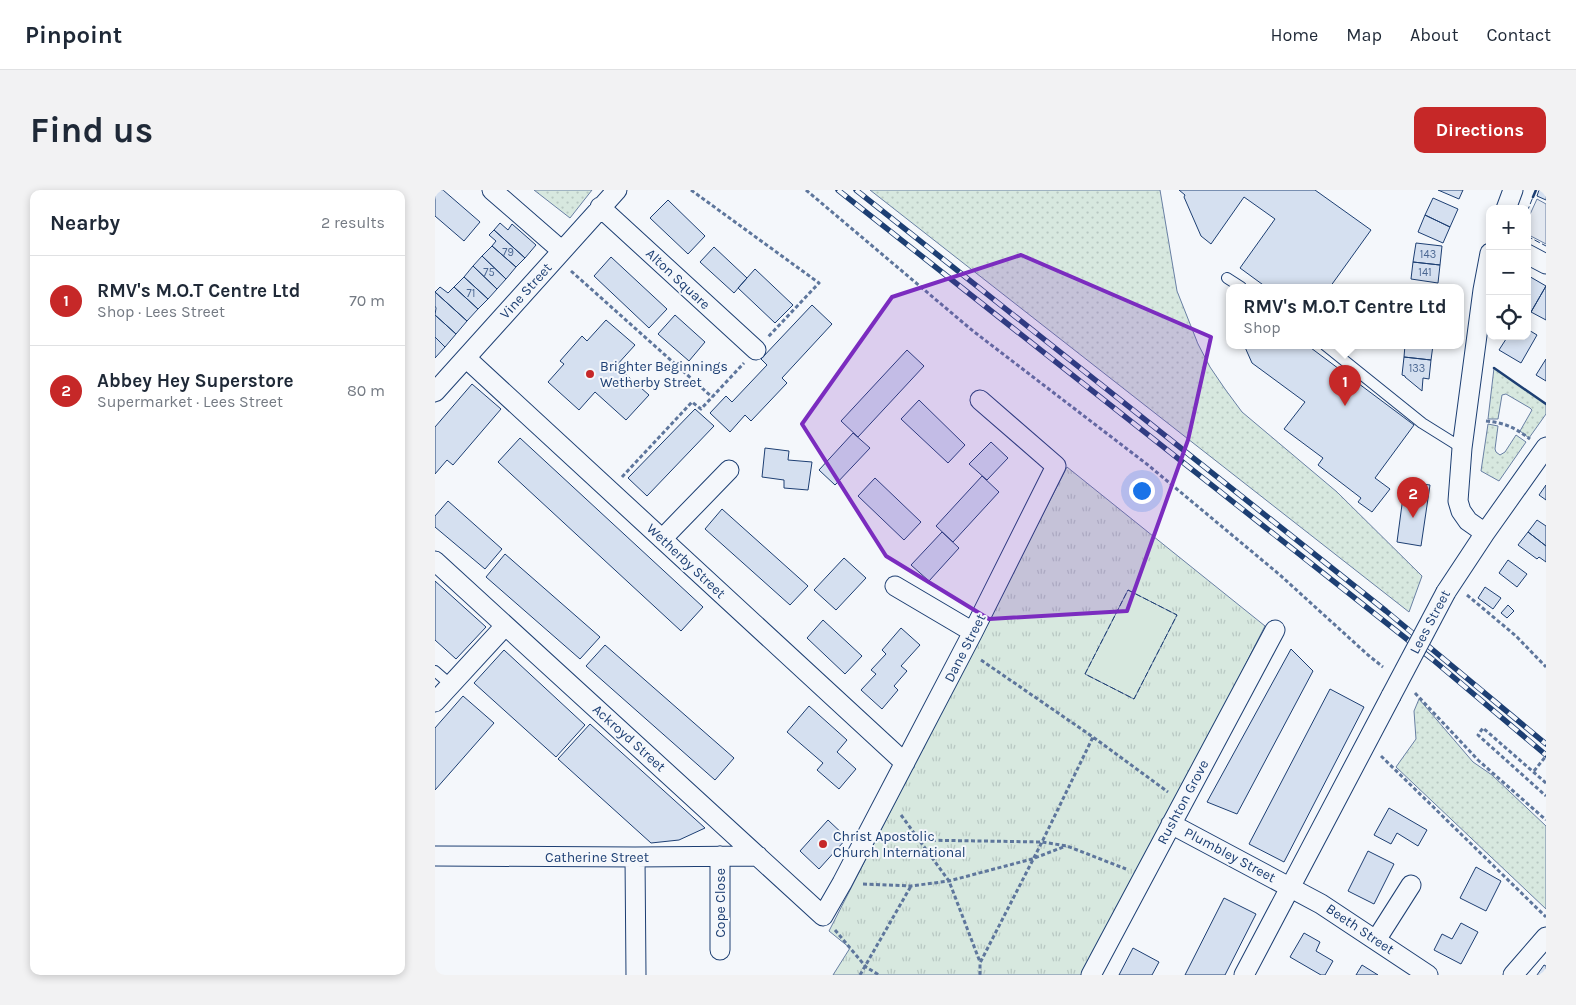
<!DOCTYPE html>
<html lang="en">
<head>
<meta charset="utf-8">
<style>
  :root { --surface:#fff; --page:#f2f2f3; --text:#1f2937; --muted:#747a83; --line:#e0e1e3; --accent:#c62828 }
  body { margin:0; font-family:Karla,sans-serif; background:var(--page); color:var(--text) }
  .controls { position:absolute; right:15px; top:15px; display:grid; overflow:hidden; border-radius:10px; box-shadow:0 2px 8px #0003 }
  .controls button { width:45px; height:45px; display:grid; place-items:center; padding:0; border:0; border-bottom:1px solid var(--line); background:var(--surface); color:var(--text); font:25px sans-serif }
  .you { position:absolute; left:706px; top:300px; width:18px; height:18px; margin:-12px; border:4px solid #fff; border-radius:50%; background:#1a73e8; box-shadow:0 0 0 8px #1a73e833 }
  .badge { display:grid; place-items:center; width:32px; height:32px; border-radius:50%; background:var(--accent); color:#fff; font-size:16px; font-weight:700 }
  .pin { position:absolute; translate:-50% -41px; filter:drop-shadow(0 1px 2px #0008) }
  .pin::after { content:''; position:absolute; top:26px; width:18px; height:15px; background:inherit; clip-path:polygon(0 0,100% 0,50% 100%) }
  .popup { position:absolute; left:791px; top:94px; width:238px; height:65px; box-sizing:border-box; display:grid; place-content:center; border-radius:10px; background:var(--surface); filter:drop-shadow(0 1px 4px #0005); font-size:16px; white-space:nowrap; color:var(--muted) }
  .popup b { font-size:19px; color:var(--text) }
  .popup::after { content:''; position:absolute; left:50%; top:100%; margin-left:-10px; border:10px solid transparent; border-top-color:var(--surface) }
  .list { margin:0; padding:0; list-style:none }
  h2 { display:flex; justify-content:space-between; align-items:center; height:65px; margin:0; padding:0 20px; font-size:21px }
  h2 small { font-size:16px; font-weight:400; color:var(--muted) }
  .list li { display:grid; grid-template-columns:32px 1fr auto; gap:15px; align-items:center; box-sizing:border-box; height:90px; padding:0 20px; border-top:1px solid var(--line) }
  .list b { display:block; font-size:19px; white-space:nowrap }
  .list p { margin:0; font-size:16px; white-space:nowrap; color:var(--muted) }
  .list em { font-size:16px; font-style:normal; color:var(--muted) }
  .icon { flex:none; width:28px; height:28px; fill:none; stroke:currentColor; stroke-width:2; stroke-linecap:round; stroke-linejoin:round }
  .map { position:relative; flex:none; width:1111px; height:785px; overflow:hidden; border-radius:10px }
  header { display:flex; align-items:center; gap:30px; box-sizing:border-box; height:70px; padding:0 25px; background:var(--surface); border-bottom:1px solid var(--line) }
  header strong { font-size:24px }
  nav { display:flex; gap:28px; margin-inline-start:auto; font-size:18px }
  .intro { display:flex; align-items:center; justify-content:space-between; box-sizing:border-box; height:120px; padding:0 30px }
  h1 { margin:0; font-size:35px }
  .button { padding:12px 22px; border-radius:10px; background:var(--accent); color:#fff; font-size:18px; font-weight:700 }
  main { display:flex; gap:30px; padding:0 30px }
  aside { flex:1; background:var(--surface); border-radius:10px; box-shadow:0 2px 8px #0003 }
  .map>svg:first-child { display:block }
  .grass { fill:url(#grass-dots); stroke:#687fa3 }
  .park { fill:url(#park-tufts); stroke:#687fa3 }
  .pitch { fill:#d7e8df; stroke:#687fa3 }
  .parking { fill:#e3e8f0; stroke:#687fa3 }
  .building { fill:#d5e0f0; stroke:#1d3f73 }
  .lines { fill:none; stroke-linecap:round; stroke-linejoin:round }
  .lane-casing { stroke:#1d3f73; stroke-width:12 }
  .street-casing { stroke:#1d3f73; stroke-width:21 }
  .path { stroke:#5e769c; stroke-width:3; stroke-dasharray:4 2.5; stroke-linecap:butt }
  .lane { stroke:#f4f7fb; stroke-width:10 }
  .street { stroke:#f4f7fb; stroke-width:19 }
  .rail-casing { stroke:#1d3f73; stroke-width:5.5 }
  .rail { stroke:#f4f7fb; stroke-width:4; stroke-dasharray:11; stroke-linecap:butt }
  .street-bridge-casing { stroke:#1d3f73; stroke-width:21; stroke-linecap:butt }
  .street-bridge { stroke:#f4f7fb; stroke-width:19 }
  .fence { stroke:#1d3f73; stroke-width:1; stroke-dasharray:6 2.5; stroke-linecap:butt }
  .wall { stroke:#1d3f73; stroke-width:2.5 }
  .marked { fill:#7b2cbf; fill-opacity:0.2; stroke:#7b2cbf; stroke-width:4; stroke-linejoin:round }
  .poi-dot { fill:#c62828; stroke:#f4f7fb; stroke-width:2 }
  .labels { text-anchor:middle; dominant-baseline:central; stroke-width:4; stroke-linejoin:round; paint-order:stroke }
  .number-label { font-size:11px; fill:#4b6792 }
  .street-label { font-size:14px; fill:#1d3f73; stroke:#f4f7fb }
  .poi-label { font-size:14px; fill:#1d3f73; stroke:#f4f7fb; text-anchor:start }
</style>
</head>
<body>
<header>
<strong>Pinpoint</strong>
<nav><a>Home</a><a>Map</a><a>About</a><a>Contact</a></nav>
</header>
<div class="intro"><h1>Find us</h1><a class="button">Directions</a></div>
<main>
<aside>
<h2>Nearby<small>2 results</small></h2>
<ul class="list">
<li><span class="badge">1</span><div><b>RMV's M.O.T Centre Ltd</b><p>Shop · Lees Street</p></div><em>70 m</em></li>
<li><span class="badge">2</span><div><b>Abbey Hey Superstore</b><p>Supermarket · Lees Street</p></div><em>80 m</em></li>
</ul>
</aside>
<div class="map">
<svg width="1111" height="785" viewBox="0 0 1111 785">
  <defs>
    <pattern id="grass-dots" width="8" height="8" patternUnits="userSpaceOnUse" patternTransform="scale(1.25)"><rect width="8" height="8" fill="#d7e8df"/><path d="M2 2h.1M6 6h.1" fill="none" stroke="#b8c8c3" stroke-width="1.8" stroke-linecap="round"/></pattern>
    <pattern id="park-tufts" width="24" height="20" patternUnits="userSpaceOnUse" patternTransform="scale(1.25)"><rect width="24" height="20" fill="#d7e8df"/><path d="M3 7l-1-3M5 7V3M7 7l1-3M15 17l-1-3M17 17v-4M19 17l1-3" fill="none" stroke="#b8c8c3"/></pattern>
  </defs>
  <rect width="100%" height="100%" fill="#f4f7fb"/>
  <path class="grass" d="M99,0H157L135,28Z
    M435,0H725L742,101L763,154L775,177L790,199L807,222L902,302L987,386L974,422Z
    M1059,178L1111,214V224L1094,248L1085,241L1097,220L1095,218L1071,204L1067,205L1063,229H1053Z
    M1053,234L1063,236L1060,259L1061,262L1065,265L1070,262L1081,245L1091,252L1064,291L1046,281Z
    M984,509L1038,572L1057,585L1111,636V719L961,577L981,549L979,521Z"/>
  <path class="park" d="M632,277L830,436L653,785H398L415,758L394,741Z"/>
  <path class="pitch" d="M693,400L742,425L699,509L650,484Z"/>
  <path class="parking" d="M1102,9L1111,14V54L1092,44V31Z"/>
  <path class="building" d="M0,0H8L45,32L29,51L0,26Z
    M744,0H880L936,40L895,97H831L805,78L840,29L809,7L776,54L766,46L749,7L750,5Z
    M1003,0H1028L1024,9Z
    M1104,0H1111V10L1102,6Z
    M998,8L1023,19L1015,37L990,25Z
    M233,10L270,46L253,64L215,28Z
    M990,25L1015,37L1008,53L983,42Z
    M65,33L73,40L77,34L101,55L90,68L59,40Z
    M59,40L90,68L81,77L57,56L61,51L54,45Z
    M981,53L1007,56L1005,75L978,72Z
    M57,56L81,77L71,89L47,66Z
    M279,57L312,88L299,103L265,72Z
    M47,66L71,89L62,99L38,76Z
    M176,67L232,119L214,138L159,86Z
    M978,72L1005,75L1003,93L976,89Z
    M38,76L62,99L53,109L29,87Z
    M320,79L358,115L340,133L303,98Z
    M1092,85L1111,96L1096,122L1092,119Z
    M29,87L53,109L43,119L19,97Z
    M1111,96V130L1096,122Z
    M5,97L13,103L19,97L43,119L32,131L0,102Z
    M0,102L32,131L21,144L0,125L1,118L0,116Z
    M377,115L397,134L347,188L352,193L316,231L310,225L295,242L275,223L291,206L297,212L332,175L326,169Z
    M0,125L21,144L10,157L0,147Z
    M240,125L270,152L254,171L223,144Z
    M171,130L200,155L181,176L214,205L191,230L160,202L144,220L113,192L129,174L125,171L147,146L152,151Z
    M1092,139L1102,145L1086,173L1064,160L1073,146H1092Z
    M0,147L10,157L0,168Z
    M809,155H872L979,235L940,288L955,299L937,322L923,312L926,308L883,275L888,268L849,239L870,212L817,173Z
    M970,155H998L996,170L969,167Z
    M472,160L489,176L423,247L406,231Z
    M969,167L996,170L994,189L988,188L987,201L970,187V186L967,185Z
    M1111,169V191L1101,185Z
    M37,194L66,219L18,275L12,270L0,284V237Z
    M484,210L530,255L513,273L466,229Z
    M260,219L279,236L212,306L193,288Z
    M418,243L435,258L400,295L384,280Z
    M85,248L268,417L246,441L63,272Z
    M556,252L573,268L552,290L534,274Z
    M330,258L354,261L353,270L377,272L373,300L349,298V290L327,287Z
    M547,286L564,302L518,352L501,336Z
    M440,288L486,332L469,350L423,306Z
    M970,292L995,295L986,356L962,352Z
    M1111,295V310L1104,305Z
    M13,311L67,359L50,379L0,337V326Z
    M287,319L373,396L355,415L270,339Z
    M1102,330L1111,336V356L1093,342Z
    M507,342L524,358L494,391L476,375Z
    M1093,342L1111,356V372L1104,367L1102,369L1083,355Z
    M70,364L165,447L145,469L51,387Z
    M409,368L431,388L401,420L379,400Z
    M1073,370L1092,384L1082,397L1064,383Z
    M0,391L51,437L21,469L0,450Z
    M1050,397L1066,408L1058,419L1043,408Z
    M1073,415L1079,421L1072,428L1066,423Z
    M388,430L427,466L410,484L372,448Z
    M466,438L485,455L466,476L472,481L459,496L463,500L447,519L426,500L441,484L436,480L451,464L447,460Z
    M170,455L299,568L280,590L151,476Z
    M856,459L878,481L802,624L772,612Z
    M69,460L150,535L121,567L39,493Z
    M895,499L929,517L849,672L814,654Z
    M28,506L59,533L0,600V538Z
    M374,516L412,550L402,562L421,579L404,599L382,580L388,573L352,542Z
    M155,534L270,638L244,650L216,653L123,569Z
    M954,618L992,640L983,656L962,643L956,654L939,645Z
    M393,630L412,648L384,679L365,661Z
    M933,661L959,674L939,714L913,701Z
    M1041,677L1066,691L1051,721L1025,708Z
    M789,708L821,724L790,785H750Z
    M1026,733L1043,742L1026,774L999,760L1007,744L1017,749Z
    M869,743L885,752L881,761L898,771L890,785H886L855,767Z
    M698,758L724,772L717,785H684Z
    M927,775L943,785H921Z
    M1109,775L1111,776V785H1102Z"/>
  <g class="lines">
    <g class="lane-casing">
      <path id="lane" d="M792,88L806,97
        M890,155L987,233L1027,258
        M0,481L16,495"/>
    </g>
    <g class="street-casing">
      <path id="street" d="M57,0L127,61
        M165,17L321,160
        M1071,19L1078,0
        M1092,64L1111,74
        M31,168L470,573
        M0,202L182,0
        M1050,343L1033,331L1026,321L1023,311L1027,258L1048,100L1055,63
        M227,349L294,280
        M0,371L388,726L407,693L538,442L621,276L545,210
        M460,396L538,442
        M1011,402L1050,343L1111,257
        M0,512L70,436
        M736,634L886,714L993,785
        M0,666L200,667L323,666
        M200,667L201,785
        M941,750L976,695
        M285,760V666
        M656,785L840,440
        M809,785L956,506
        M1078,785L1111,747"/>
    </g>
    <path class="path" d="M256,0L384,93L333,147
      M371,0L538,141L713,275L845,385L933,465L948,477
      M136,81L277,207
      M1051,231C1070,233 1079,237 1095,249
      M187,287L257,212L266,219L309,173
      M1032,405L1081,446L1111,477
      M546,470L658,547L733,602
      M980,503L1043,570L1111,630
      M946,566L1111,727
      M1099,581L1111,566
      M1111,593L1048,538L1043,545L1111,606
      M466,625L514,691L545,772
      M484,650L607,652L632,656L691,679
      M428,694L476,696L514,691L597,669L631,656
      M400,740L431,777L444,785
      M425,785L476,696
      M545,785V773L607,652L658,547"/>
    <use href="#lane" class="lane"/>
    <use href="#street" class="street"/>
    <g class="rail-casing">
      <path id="rail" d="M403,0L997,469L1111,565
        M421,0L951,421L1111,554"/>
    </g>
    <use href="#rail" class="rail"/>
    <g class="street-bridge-casing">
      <path id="street-bridge" d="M956,506L1011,402"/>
    </g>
    <use href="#street-bridge" class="street-bridge"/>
    <path class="fence" d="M1092,22L1098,7
      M1092,46L1111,56
      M693,400L742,425L699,509L650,484Z"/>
    <path class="wall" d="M1098,7L1101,0
      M1059,178L1111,214"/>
  </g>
  <path class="marked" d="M586,65L776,147L753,250L692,421L554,429L451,366L367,234L457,107Z"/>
  <g class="poi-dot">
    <circle cx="155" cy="184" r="5"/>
    <circle cx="388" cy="654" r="5"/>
  </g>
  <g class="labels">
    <g class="number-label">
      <text x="73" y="62">79</text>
      <text x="993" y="64">143</text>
      <text x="54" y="82">75</text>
      <text x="990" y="82">141</text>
      <text x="36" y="103">71</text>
      <text x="982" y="178">133</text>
    </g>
    <g class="street-label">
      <text transform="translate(243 89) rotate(43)">Alton Square</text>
      <text transform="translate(91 101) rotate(-48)">Vine Street</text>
      <text transform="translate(251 371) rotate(43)">Wetherby Street</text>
      <text transform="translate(995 432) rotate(-62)">Lees Street</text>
      <text transform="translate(530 458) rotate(-63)">Dane Street</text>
      <text transform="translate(194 548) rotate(42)">Ackroyd Street</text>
      <text transform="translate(748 612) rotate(-62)">Rushton Grove</text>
      <text transform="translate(795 665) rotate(28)">Plumbley Street</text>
      <text x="162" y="667">Catherine Street</text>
      <text transform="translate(285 713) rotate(-90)">Cope Close</text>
      <text transform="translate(925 739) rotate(34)">Beeth Street</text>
    </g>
    <g class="poi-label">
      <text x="165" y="176">Brighter Beginnings<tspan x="165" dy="16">Wetherby Street</tspan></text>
      <text x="398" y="646">Christ Apostolic<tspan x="398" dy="16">Church International</tspan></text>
    </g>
  </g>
</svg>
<div class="controls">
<button>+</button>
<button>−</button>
<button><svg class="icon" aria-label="locate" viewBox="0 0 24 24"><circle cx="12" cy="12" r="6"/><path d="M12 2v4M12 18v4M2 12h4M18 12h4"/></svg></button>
</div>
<div class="you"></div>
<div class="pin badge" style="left:910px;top:216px">1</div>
<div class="popup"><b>RMV's M.O.T Centre Ltd</b>Shop</div>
<div class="pin badge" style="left:978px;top:328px">2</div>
</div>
</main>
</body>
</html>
